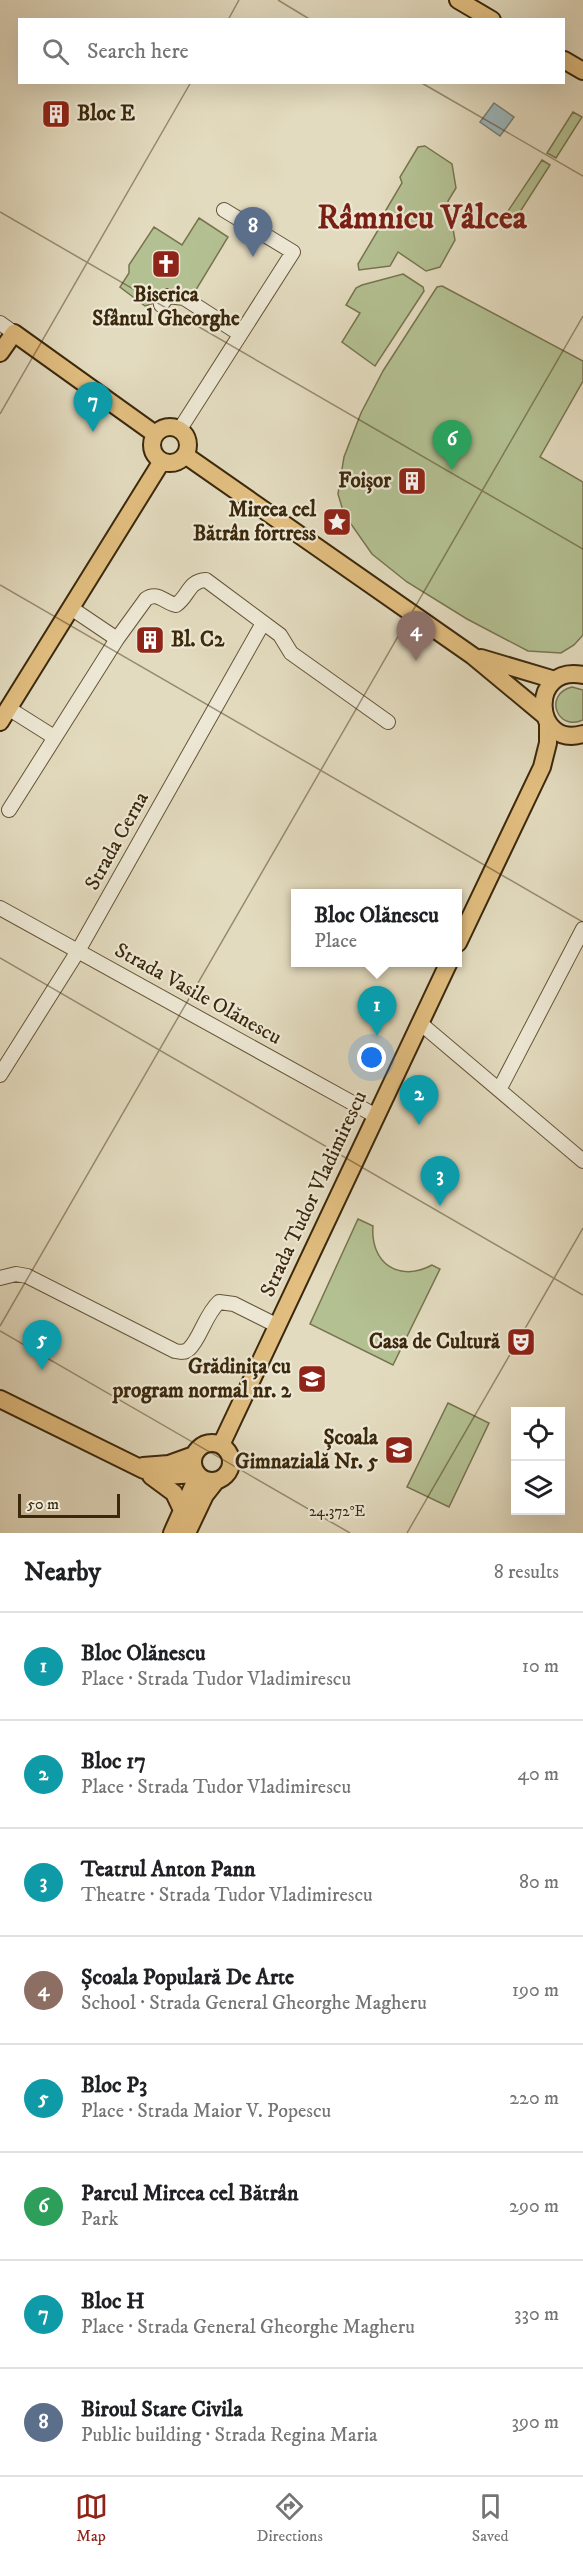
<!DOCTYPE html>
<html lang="en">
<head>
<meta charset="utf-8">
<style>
  :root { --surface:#fff; --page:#f2f2f2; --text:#202124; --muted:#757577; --line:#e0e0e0; --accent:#8f2418 }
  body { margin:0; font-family:"IM FELL DW Pica",serif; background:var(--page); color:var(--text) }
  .controls { position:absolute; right:18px; bottom:18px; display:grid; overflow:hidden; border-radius:0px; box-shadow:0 6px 24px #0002 }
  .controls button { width:54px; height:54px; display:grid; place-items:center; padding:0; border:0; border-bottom:2px solid var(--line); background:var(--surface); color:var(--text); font:30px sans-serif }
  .scale { position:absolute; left:18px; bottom:15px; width:102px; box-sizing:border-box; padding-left:6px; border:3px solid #3b280c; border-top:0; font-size:16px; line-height:21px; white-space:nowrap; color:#3b280c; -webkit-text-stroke:4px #ede8d5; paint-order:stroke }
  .you { position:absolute; left:372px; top:1058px; width:21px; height:21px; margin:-15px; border:4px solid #fff; border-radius:50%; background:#1a73e8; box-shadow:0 0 0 9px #1a73e833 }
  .badge { display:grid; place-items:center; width:39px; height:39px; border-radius:50%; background:var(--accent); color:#fff; font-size:20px; font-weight:700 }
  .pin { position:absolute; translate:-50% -50px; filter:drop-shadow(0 2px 3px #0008) }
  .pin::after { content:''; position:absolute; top:32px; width:21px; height:18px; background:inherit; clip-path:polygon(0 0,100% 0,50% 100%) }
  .popup { position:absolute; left:291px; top:889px; width:171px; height:78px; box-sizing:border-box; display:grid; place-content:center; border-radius:0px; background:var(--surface); filter:drop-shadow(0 2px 4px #0005); font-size:20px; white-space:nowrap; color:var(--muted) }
  .popup b { font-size:22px; color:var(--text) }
  .popup::after { content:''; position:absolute; left:50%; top:100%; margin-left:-12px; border:12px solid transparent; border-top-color:var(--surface) }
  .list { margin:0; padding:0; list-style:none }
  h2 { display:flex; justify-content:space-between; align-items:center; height:78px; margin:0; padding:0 24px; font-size:26px }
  h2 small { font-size:20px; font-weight:400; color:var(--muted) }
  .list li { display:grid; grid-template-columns:39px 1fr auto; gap:18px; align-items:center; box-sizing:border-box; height:108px; padding:0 24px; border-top:2px solid var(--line) }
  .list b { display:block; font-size:22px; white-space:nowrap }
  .list p { margin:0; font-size:20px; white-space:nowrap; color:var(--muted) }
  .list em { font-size:20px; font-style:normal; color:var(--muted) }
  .icon { flex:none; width:33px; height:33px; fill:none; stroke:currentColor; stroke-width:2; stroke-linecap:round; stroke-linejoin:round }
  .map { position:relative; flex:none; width:583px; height:1533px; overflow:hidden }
  .search { position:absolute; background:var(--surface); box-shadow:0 6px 24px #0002; left:18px; right:18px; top:18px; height:66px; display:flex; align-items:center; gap:15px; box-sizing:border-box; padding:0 21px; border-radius:0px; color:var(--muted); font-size:22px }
  .sheet { height:942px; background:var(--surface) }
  nav { display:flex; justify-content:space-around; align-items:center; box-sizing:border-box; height:84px; border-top:2px solid var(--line); background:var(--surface); font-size:16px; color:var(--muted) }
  nav a { display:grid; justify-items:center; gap:3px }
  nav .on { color:var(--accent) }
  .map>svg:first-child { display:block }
  .green { fill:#b3c092; stroke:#77744f; stroke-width:1.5 }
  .water { fill:#9cb8be; stroke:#757e77; stroke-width:1.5 }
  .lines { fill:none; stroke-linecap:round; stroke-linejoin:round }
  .minor-casing { stroke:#655539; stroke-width:16 }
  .major-casing { stroke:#3b280c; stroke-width:20 }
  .minor { stroke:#ede8d5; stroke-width:14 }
  .major { stroke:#e2be80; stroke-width:16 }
  .ticks { fill:none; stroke:#3b280c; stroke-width:1.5; stroke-opacity:0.45 }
  .labels { text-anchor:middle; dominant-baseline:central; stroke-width:4.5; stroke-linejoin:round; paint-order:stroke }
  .poi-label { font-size:21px; font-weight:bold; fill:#3b280c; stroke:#ede8d5; text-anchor:end }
  .street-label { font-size:21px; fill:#3b280c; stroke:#ede8d5 }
  .town-label { font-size:33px; font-weight:bold; fill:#7a1f14; stroke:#ede8d5 }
  .ticks-label { font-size:15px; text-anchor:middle; fill:#3b280c; stroke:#ede8d5; stroke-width:4.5; stroke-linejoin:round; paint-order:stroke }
</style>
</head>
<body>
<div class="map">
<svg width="583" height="1533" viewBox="0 0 583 1533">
  <rect width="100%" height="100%" fill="#e3dbbf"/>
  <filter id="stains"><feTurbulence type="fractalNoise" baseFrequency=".00333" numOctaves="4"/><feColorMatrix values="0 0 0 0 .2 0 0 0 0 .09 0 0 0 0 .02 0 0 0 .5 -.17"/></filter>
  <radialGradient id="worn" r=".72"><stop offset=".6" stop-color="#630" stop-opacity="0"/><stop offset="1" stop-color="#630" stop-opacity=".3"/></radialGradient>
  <path class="green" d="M573,112L582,117L556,158L547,153Z
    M425,146L452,164L456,188L448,201L455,240L440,267L426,271L398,252L390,266L359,270L358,264L387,215L386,210L402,183L400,177L418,147Z
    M542,160L550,165L509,229L500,223Z
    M199,218L228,237L191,298L176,290L163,292L154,303L145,306L120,287L129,273V265L154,227L182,245Z
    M403,274L423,287L424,291L375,366L342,342L360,313L346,305L356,288L362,285Z
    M442,286L583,361V381L540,457L583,482V635L574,645L561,653L528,651L467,619L407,582L372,554L344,514L338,494L344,457L361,413L383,371L437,287Z
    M572,687L583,690V720C557,732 543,694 572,687Z
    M358,1219L373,1226C370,1263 399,1283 432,1265L440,1269L393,1365L310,1324Z
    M448,1403L489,1423L449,1507L407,1487Z"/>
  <path class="water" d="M494,103L514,117L500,136L480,122Z"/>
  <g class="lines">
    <g class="minor-casing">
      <path id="minor" d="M161,305L168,296L184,298L240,334
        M0,323L14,333
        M180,429L293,252L224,210
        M71,608L117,639
        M8,708L54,737
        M9,810L117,639L146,599C157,591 164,602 176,605C189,596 188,581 206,580L280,635L291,653L388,722
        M0,908L376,1116
        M420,1023L583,1161
        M0,1075L78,951L263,623
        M499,1090L583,929
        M0,1278L16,1274L27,1276L175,1351C180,1352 185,1353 189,1349C200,1339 205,1315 219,1302L234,1304L276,1325"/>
    </g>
    <g class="major-casing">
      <path id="major" d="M458,0L492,20
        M564,60L583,71
        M0,353L14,333L155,434
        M152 445a18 18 0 1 1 36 0a18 18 0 1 1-36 0Z
        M185,455L473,656L544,715
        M481,658L555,680
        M583,675C528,664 533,749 583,734
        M0,722L162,461
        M458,943L542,767L548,743V723
        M0,1399L144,1470L164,1476L197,1474
        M193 1462a19 19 0 1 1 38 0a19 19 0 1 1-38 0Z
        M221,1445L449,962
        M143,1466L169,1464L194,1455
        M151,1476L174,1493L182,1510
        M172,1533L198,1475
        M187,1533L205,1495L216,1481"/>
    </g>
    <use href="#minor" class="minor"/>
    <use href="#major" class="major"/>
  </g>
  <path class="ticks" d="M278,0L311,20M228,20L239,0M420,82L583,176M0,212L583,549M0,414L191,82M0,585L583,922M0,958L583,1295M0,1326L583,316M0,1331L350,1533M407,1533L583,1228"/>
  <defs>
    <g id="building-square" transform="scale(1.5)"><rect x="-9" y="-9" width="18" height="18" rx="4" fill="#8f2418" stroke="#ede8d5"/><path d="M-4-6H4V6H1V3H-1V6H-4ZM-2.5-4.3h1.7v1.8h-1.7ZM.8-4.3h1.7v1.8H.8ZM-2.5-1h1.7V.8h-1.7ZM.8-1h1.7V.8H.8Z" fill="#fff"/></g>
    <g id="church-square" transform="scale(1.5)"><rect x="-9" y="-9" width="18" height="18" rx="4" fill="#8f2418" stroke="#ede8d5"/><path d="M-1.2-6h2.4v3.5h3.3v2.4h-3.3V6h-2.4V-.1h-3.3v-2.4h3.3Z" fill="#fff"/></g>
    <g id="sight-square" transform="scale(1.5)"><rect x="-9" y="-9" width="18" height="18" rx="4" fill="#8f2418" stroke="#ede8d5"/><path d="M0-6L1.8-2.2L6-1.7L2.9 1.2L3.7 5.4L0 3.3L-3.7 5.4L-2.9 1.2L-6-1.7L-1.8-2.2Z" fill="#fff"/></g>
    <g id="theatre-square" transform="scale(1.5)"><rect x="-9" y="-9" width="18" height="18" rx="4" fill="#8f2418" stroke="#ede8d5"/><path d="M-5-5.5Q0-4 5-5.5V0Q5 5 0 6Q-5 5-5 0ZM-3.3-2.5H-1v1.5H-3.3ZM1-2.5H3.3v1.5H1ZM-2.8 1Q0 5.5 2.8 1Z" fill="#fff"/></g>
    <g id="school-square" transform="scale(1.5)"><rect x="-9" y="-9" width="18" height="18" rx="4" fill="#8f2418" stroke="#ede8d5"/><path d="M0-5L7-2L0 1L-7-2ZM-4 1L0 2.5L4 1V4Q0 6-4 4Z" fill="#fff"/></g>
  </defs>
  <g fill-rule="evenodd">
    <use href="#building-square" x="56" y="114"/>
    <use href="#church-square" x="166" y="264"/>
    <use href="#building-square" x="412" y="481"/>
    <use href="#sight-square" x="337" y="522"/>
    <use href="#building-square" x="150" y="640"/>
    <use href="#theatre-square" x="521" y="1342"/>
    <use href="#school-square" x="312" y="1379"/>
    <use href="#school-square" x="399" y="1450"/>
  </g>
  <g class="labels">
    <g class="poi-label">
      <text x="77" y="114" text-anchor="start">Bloc E</text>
      <text x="166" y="295" text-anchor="middle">Biserica<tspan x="166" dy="24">Sfântul Gheorghe</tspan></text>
      <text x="391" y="481">Foișor</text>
      <text x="316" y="510">Mircea cel<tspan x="316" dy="24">Bătrân fortress</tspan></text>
      <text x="171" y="640" text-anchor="start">Bl. C2</text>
      <text x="500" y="1342">Casa de Cultură</text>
      <text x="291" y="1367">Grădinița cu<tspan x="291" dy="24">program normal nr. 2</tspan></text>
      <text x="378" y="1438">Școala<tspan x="378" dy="24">Gimnazială Nr. 5</tspan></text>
    </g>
    <g class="street-label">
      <text transform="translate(117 841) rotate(-61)">Strada Cerna</text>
      <text transform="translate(198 994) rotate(29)">Strada Vasile Olănescu</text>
      <text transform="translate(314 1194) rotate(-65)">Strada Tudor Vladimirescu</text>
    </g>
    <g class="town-label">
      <text x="422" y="218">Râmnicu Vâlcea</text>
    </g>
  </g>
  <g class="ticks-label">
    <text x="337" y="1516">24.372°E</text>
  </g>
  <rect width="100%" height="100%" filter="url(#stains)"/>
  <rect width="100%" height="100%" fill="url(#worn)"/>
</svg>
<div class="controls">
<button><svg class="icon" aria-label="locate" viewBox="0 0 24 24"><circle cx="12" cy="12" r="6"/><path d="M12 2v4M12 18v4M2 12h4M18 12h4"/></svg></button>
<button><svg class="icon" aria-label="layers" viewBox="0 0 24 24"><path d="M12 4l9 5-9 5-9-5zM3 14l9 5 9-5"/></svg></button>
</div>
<div class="scale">50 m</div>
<div class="you"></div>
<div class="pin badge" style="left:377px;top:1036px;background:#0f9aa8">1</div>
<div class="popup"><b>Bloc Olănescu</b>Place</div>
<div class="pin badge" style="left:419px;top:1125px;background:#0f9aa8">2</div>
<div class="pin badge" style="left:440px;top:1206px;background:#0f9aa8">3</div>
<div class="pin badge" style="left:416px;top:661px;background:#8d6e63">4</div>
<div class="pin badge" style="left:42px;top:1370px;background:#0f9aa8">5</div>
<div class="pin badge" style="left:452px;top:470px;background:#2e9e5b">6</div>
<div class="pin badge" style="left:93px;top:432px;background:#0f9aa8">7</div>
<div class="pin badge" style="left:253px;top:257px;background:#5c6f8a">8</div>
<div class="search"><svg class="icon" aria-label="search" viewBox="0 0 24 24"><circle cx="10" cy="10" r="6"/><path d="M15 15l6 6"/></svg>Search here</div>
</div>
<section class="sheet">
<h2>Nearby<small>8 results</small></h2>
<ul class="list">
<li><span class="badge" style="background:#0f9aa8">1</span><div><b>Bloc Olănescu</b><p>Place · Strada Tudor Vladimirescu</p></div><em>10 m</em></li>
<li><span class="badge" style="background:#0f9aa8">2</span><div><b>Bloc 17</b><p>Place · Strada Tudor Vladimirescu</p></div><em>40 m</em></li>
<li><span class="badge" style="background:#0f9aa8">3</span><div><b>Teatrul Anton Pann</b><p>Theatre · Strada Tudor Vladimirescu</p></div><em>80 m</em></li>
<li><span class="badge" style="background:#8d6e63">4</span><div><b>Școala Populară De Arte</b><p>School · Strada General Gheorghe Magheru</p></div><em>190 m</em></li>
<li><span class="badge" style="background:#0f9aa8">5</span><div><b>Bloc P3</b><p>Place · Strada Maior V. Popescu</p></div><em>220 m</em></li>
<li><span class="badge" style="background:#2e9e5b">6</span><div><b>Parcul Mircea cel Bătrân</b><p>Park</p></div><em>290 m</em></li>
<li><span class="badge" style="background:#0f9aa8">7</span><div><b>Bloc H</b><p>Place · Strada General Gheorghe Magheru</p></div><em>330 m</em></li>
<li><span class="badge" style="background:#5c6f8a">8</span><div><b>Biroul Stare Civila</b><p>Public building · Strada Regina Maria</p></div><em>390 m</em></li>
</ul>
</section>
<nav>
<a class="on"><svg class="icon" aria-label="map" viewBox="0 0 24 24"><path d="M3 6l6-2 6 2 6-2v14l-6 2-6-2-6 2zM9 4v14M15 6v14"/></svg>Map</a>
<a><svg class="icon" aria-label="directions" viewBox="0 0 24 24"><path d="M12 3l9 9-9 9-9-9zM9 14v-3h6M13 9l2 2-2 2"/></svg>Directions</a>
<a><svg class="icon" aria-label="saved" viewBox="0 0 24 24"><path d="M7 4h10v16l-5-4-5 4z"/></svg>Saved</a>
</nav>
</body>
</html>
